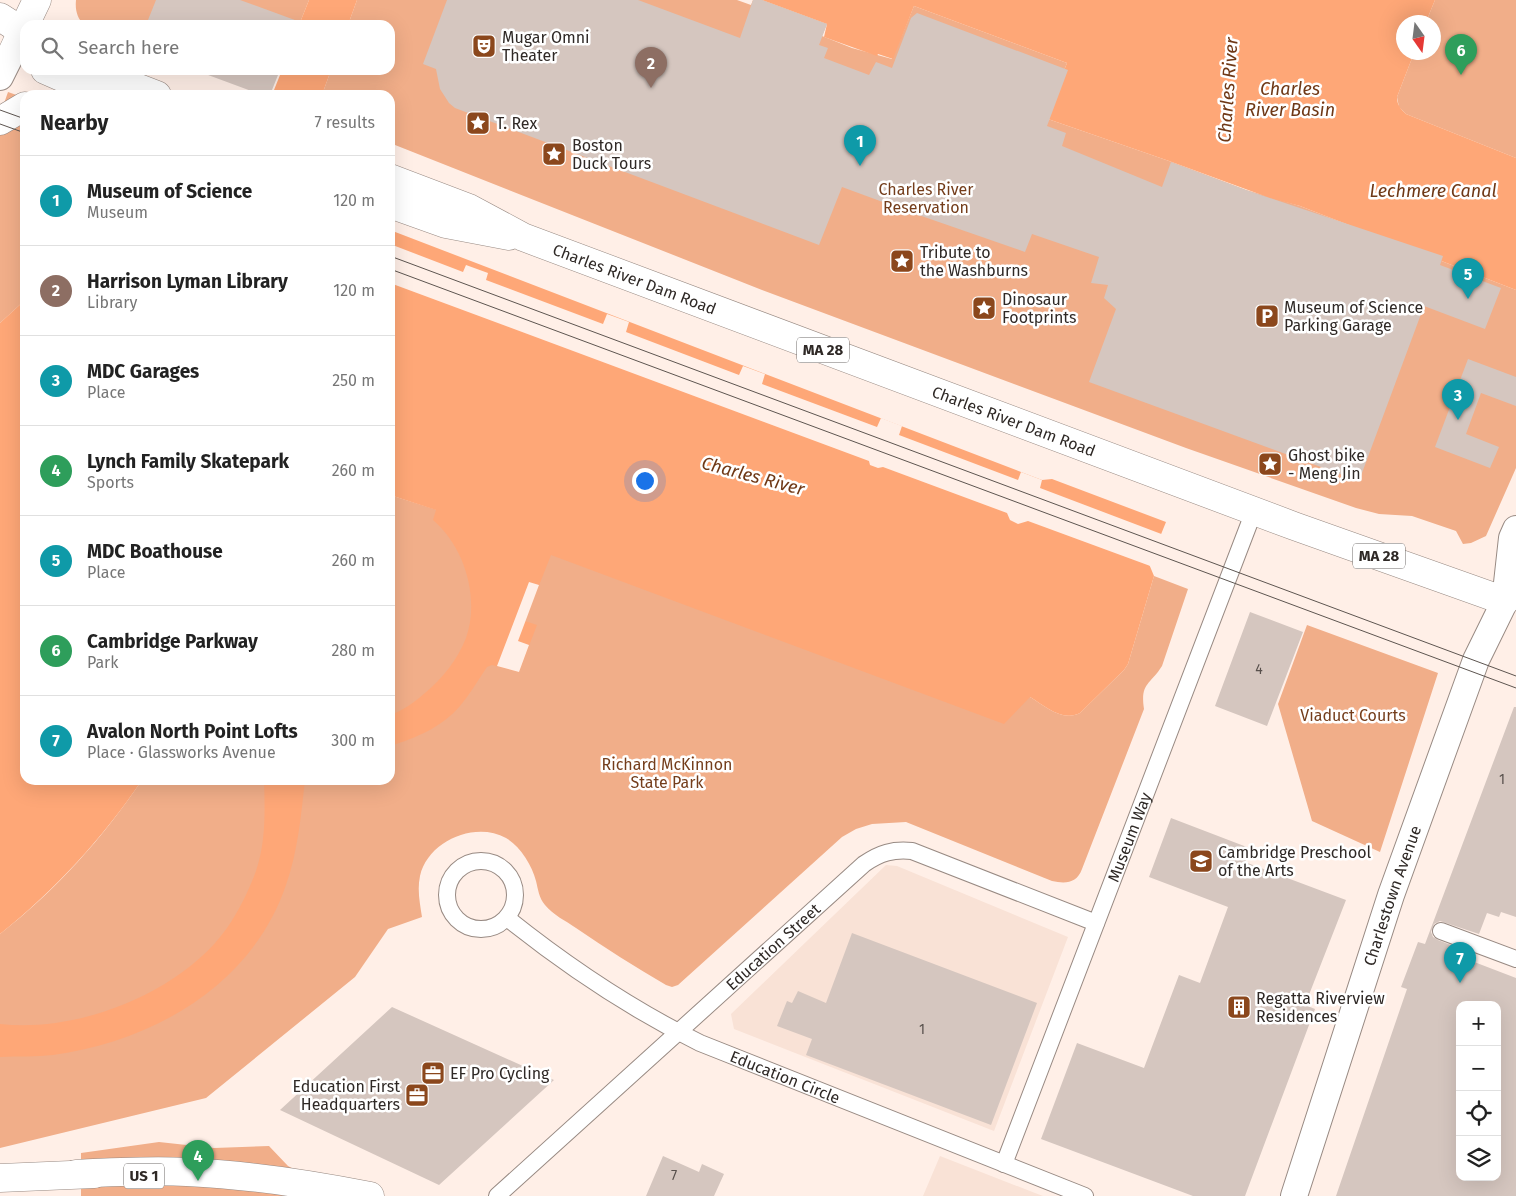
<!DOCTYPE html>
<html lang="en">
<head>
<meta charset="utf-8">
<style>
  :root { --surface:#fff; --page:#f6f6f6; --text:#222; --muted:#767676; --line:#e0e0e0; --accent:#0f766e }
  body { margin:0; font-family:"Fira Sans",sans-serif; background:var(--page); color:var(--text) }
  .controls { position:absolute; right:15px; bottom:15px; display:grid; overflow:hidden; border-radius:10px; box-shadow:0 5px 20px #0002 }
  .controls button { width:45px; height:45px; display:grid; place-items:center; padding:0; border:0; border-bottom:1px solid var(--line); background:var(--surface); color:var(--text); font:25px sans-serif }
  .compass { position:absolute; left:1396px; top:15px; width:45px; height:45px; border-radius:50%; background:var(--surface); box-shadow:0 5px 20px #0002; rotate:166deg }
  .you { position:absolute; left:644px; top:480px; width:18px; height:18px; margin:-12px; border:4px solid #fff; border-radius:50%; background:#1a73e8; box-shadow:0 0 0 8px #1a73e833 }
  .badge { display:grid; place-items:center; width:32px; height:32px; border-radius:50%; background:var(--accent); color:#fff; font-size:16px; font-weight:700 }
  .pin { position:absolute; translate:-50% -41px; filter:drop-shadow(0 1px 2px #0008) }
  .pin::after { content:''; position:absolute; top:26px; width:18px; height:15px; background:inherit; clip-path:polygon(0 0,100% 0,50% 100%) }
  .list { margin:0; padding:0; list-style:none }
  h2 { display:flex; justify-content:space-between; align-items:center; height:65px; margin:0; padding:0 20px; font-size:21px }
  h2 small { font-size:16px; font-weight:400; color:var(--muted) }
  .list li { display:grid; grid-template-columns:32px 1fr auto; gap:15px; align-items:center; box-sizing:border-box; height:90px; padding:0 20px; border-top:1px solid var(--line) }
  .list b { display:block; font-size:19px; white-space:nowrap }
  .list p { margin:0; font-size:16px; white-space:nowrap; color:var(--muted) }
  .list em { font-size:16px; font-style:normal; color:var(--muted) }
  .icon { flex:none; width:28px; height:28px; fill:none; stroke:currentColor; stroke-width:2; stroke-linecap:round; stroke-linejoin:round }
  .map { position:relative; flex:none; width:1516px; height:1196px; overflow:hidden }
  .search { position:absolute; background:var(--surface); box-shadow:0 5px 20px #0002; left:20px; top:20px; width:375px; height:55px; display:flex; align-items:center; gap:12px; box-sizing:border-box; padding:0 18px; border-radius:15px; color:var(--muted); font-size:19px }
  .panel { position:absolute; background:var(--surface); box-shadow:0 5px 20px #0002; left:20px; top:90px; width:375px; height:695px; border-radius:15px }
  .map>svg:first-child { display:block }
  .built { fill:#f9e2d6 }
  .green { fill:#f1ae89 }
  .water { fill:#fea777 }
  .pier { fill:#ffefe7 }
  .building { fill:#d5c6bf; fill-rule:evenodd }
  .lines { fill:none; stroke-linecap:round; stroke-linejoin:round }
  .street-casing { stroke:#988a83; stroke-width:18 }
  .primary-casing { stroke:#988a83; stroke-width:28 }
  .highway-casing { stroke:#988a83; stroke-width:29 }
  .street { stroke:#fff; stroke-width:16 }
  .primary { stroke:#fff; stroke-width:26 }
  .highway { stroke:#fff; stroke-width:28 }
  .tram { stroke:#5d5550; stroke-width:1 }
  .labels { text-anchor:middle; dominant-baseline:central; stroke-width:5; stroke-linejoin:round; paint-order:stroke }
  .number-label { font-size:14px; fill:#58504c }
  .shield { fill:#fff; stroke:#6d6967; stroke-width:1 }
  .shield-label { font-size:15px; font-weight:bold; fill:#2f2926 }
  .poi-label { font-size:16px; fill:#2f2926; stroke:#fff; text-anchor:start }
  .park-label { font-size:16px; fill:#743d1b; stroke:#fff }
  .street-label { font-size:16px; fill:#2f2926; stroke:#fff }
  .water-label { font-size:18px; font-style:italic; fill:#6f3816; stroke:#fff }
</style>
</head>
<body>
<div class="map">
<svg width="1516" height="1196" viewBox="0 0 1516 1196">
  <rect width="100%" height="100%" fill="#ffefe7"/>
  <path class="built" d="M886,865L897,866L1068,937L994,1131L734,1029L731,1014Z
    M940,1156L1035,1193L1043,1196H923Z"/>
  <path class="green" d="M76,0H309L299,25H84C77,18 75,10 76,0Z
    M357,0H737L751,5L753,0H762L827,24L822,36L852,48L892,59L914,6L1067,63L1045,118L1169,161L1246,190L1300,206L1516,290V468L1486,536L1471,543L1463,544L1456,531L1412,516L1379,514L1356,508L1186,448L762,290L390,143V95H322L331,70H390V25H348Z
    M1435,0H1516V158L1406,114L1399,107L1397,97L1414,53L1434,52V22H1426Z
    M8,92L25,98V300L0,323V115Z
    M390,495L1030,697C1045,706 1062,722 1080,713L1124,670L1128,664L1154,576L1188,589L1162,666C1150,685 1140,683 1144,709L1082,869C1077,883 1066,884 1052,881L906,822L872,824L856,829L842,837L678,985L672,987L666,985C635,967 605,948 576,928C566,921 553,915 545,905C539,898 538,889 536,881C532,865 520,846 506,838C475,821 428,841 420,876C417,890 420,904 422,917L388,929L355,977L206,1098L0,1148V934C55,891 103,838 142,780H390Z
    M1307,625L1438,673L1380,852L1312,821L1278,704Z
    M159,1142L214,1148L269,1146L288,1166L343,1196H81V1153Z"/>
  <path class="water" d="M309,0H357L348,25H299Z
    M762,0H1435L1426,22H1404V52L1414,53L1397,97C1397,104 1400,109 1406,114L1516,158V290L1300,206L1270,198L1169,161L1045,118L1067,63L914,6L893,59L878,54L877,56L824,37L827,24Z
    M282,70H331L322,95H272Z
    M390,230L1021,472L1042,480L1052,479L1166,522L1149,564L1154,576L1128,664L1124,670L1080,713C1062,722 1045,706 1030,697L1004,724L551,555L525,621L537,625L519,672L492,665L487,667C478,680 470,694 460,706C442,727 416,738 390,746V715C404,710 415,702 425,693C442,679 458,659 466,638C480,599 465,547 433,520L436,510L390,495Z
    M25,300V780H142C103,838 55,890 0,934V323Z
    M264,780H305C301,815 298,851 286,885C252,985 154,1041 53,1055C36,1057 18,1056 0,1057V1024C78,1033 181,993 227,928C239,911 249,890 256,871C266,842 265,810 264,780Z"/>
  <path class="pier" d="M390,244L463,272L466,265L488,273L486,280L603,324L607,314L629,322L626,332L739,375L743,366L765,374L762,384L877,427L881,418L902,426L899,435L1018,480L1021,472L1042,480L1040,488L1164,535L1152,564L1153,567L1028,521L1018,524L1010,520L1007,513L883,467L878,468L870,465L869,461L390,283Z
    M529,582L539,585L518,641L529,645L519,672L497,666Z"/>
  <path class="building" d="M156,0H240L303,23L302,25H146Z
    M447,0H638L740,38L753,0H762L827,24L819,45L828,48L824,58L869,75L876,62L892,68L911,18L917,13L1068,70L1047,126L1066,133L1062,146L1162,187L1171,162L1246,190L1443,256L1440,265L1501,288L1485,329L1424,306L1359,481L1089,382L1116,309L1104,298L1108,285L1091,283L1099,257L1032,234L1025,252L910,212L842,187L819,245L455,108L449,103L440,89L436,69L423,64Z
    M200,70H280L270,95H262L200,72Z
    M1468,359L1516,377V406L1481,393L1466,434L1499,447L1490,468L1435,447Z
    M1250,612L1303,632L1267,726L1215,706Z
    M1514,707H1516V917L1501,912L1499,917L1487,913L1479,934L1440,921L1434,924L1431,932L1433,937L1438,940L1471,953L1469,960L1516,978V1196H1336L1407,989L1401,987L1418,942L1425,944ZM1460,1005H1497V1177H1460Z
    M1171,818L1252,849L1245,862L1346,900L1305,1005L1315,1009L1245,1196H1193L1041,1139L1077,1043L1144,1068L1179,975L1200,983L1228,907L1149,877Z
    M852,933L1037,1003L991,1125L806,1055L812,1039L777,1026L787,1001L792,1003L798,991L826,1003Z
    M392,1007L554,1080L439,1185L280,1110Z
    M663,1156L699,1172L702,1164L724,1174L714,1196H646Z"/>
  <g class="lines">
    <g class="street-casing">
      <g id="street">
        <circle cx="481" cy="895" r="34"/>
        <path id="s1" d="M507,918C567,966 631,1009 700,1043L1085,1196"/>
        <path d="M1441,931L1516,959"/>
        <path id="s2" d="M1004,1164L1254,511"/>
        <path id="s3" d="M497,1196L864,864C880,853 893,849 912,851L1096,923"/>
      </g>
    </g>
    <g class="primary-casing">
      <g id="primary">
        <path d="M0,77L12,53"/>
        <path d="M1505,601L1512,538L1516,529"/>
        <path id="s4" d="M1294,1196L1391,895L1476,660L1505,601L1516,588"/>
      </g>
    </g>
    <g class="highway-casing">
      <g id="highway">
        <path d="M0,17L25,33"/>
        <path d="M25,25L37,0"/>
        <path d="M12,53L25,25"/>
        <path d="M45,70L102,95"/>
        <path d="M92,70L157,95"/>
        <path d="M0,121L25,106"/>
        <path id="s5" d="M390,178L469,208L523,237L1294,526L1505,601"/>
        <path d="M390,204L446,224L509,236"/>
        <path d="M76,1174C113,1172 150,1170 187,1172C249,1175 310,1184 370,1196"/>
        <path d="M0,1178L94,1174"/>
      </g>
    </g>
    <use href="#street" class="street"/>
    <use href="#primary" class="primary"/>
    <use href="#highway" class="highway"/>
    <path class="tram" d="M0,110L25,119
      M0,124L25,133
      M390,256L1516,676
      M390,269L1516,688"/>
  </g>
  <defs>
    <g id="theatre-square" transform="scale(1.25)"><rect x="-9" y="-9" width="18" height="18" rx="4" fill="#8b471c" stroke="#fff"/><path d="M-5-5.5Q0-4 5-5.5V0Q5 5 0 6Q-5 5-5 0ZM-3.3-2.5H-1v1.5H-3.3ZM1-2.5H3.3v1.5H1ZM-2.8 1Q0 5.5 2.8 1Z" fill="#fff"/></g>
    <g id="sight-square" transform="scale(1.25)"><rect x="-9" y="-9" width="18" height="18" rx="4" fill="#8b471c" stroke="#fff"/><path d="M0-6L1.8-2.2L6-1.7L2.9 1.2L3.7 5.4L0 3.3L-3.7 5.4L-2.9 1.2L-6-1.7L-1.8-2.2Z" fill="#fff"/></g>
    <g id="parking-square" transform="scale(1.25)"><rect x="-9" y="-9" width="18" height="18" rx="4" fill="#8b471c" stroke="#fff"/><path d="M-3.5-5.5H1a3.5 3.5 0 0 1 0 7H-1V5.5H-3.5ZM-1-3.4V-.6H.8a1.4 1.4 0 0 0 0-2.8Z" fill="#fff"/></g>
    <g id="school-square" transform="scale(1.25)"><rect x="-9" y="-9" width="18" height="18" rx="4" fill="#8b471c" stroke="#fff"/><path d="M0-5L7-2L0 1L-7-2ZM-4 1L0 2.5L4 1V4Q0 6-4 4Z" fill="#fff"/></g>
    <g id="building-square" transform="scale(1.25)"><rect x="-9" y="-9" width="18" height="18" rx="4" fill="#8b471c" stroke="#fff"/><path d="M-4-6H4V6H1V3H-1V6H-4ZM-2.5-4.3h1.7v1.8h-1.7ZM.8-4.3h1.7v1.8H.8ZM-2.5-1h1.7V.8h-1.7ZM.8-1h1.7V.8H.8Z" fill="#fff"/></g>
    <g id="office-square" transform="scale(1.25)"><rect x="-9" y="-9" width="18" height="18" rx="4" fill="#8b471c" stroke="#fff"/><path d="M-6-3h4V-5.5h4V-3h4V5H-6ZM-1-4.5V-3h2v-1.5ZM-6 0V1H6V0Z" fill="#fff"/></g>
  </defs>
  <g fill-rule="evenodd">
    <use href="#theatre-square" x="484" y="46"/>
    <use href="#sight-square" x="478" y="123"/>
    <use href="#sight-square" x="554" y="154"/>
    <use href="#sight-square" x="902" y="261"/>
    <use href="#sight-square" x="984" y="308"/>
    <use href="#parking-square" x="1267" y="316"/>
    <use href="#sight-square" x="1270" y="464"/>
    <use href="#school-square" x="1201" y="861"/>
    <use href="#building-square" x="1239" y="1007"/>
    <use href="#office-square" x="433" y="1073"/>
    <use href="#office-square" x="417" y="1095"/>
  </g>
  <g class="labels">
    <g class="number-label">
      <text x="1259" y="669">4</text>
      <text x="1502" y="779">1</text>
      <text x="922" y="1029">1</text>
      <text x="674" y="1175">7</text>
    </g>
    <g class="shield">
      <rect x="797" y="337.5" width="52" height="25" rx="4"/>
      <rect x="1353" y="543.5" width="52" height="25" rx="4"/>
      <rect x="124" y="1163.5" width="40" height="25" rx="4"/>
    </g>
    <g class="shield-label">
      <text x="823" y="350">MA 28</text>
      <text x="1379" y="556">MA 28</text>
      <text x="144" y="1176">US 1</text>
    </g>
    <g class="poi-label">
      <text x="502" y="37">Mugar Omni<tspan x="502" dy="18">Theater</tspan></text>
      <text x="496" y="123">T. Rex</text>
      <text x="572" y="145">Boston<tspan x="572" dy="18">Duck Tours</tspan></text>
      <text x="920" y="252">Tribute to<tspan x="920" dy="18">the Washburns</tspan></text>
      <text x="1002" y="299">Dinosaur<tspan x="1002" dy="18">Footprints</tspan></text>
      <text x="1284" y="307">Museum of Science<tspan x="1284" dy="18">Parking Garage</tspan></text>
      <text x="1288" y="455">Ghost bike<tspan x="1288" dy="18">- Meng Jin</tspan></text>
      <text x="1218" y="852">Cambridge Preschool<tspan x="1218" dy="18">of the Arts</tspan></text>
      <text x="1256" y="998">Regatta Riverview<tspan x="1256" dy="18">Residences</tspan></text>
      <text x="450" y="1073">EF Pro Cycling</text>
      <text x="400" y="1086" text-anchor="end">Education First<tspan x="400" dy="18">Headquarters</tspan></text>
    </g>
    <g class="park-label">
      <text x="926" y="189">Charles River<tspan x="926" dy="18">Reservation</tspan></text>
      <text x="1353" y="715">Viaduct Courts</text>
      <text x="667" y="764">Richard McKinnon<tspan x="667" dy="18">State Park</tspan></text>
    </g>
    <g class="street-label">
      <text stroke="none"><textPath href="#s5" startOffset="265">Charles River Dam Road</textPath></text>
      <text stroke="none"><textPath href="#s5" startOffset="670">Charles River Dam Road</textPath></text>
      <text stroke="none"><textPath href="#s2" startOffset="350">Museum Way</textPath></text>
      <text stroke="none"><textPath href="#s4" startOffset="316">Charlestown Avenue</textPath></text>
      <text stroke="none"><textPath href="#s3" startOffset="372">Education Street</textPath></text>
      <text stroke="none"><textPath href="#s1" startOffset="322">Education Circle</textPath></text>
    </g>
    <g class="water-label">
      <text x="1290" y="89">Charles<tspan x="1290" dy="21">River Basin</tspan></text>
      <text transform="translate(1228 90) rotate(-86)">Charles River</text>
      <text x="1433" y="191">Lechmere Canal</text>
      <text transform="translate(753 476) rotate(15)">Charles River</text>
    </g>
  </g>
</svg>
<div class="controls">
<button>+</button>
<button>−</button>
<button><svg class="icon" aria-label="locate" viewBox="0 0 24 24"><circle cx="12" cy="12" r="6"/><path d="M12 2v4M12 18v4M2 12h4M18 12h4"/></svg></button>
<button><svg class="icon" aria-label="layers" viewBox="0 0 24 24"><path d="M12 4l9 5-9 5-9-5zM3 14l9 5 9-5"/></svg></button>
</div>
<svg class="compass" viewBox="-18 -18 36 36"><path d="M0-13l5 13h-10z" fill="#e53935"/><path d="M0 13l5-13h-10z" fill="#767676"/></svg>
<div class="you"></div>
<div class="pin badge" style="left:860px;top:166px;background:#0f9aa8">1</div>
<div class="pin badge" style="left:651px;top:88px;background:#8d6e63">2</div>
<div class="pin badge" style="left:1458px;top:420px;background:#0f9aa8">3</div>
<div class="pin badge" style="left:198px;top:1181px;background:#2e9e5b">4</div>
<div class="pin badge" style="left:1468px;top:299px;background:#0f9aa8">5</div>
<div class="pin badge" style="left:1461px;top:75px;background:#2e9e5b">6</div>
<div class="pin badge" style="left:1460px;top:983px;background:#0f9aa8">7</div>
<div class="search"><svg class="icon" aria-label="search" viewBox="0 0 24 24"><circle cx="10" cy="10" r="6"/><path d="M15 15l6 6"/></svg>Search here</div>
<section class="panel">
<h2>Nearby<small>7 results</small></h2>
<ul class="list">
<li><span class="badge" style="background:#0f9aa8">1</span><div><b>Museum of Science</b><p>Museum</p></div><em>120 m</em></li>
<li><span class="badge" style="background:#8d6e63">2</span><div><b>Harrison Lyman Library</b><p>Library</p></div><em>120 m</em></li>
<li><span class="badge" style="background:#0f9aa8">3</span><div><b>MDC Garages</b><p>Place</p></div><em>250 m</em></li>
<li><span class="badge" style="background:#2e9e5b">4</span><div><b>Lynch Family Skatepark</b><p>Sports</p></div><em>260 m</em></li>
<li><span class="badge" style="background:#0f9aa8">5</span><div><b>MDC Boathouse</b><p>Place</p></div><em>260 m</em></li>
<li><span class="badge" style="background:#2e9e5b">6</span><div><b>Cambridge Parkway</b><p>Park</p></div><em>280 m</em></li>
<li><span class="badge" style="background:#0f9aa8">7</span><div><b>Avalon North Point Lofts</b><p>Place · Glassworks Avenue</p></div><em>300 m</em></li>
</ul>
</section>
</div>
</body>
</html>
